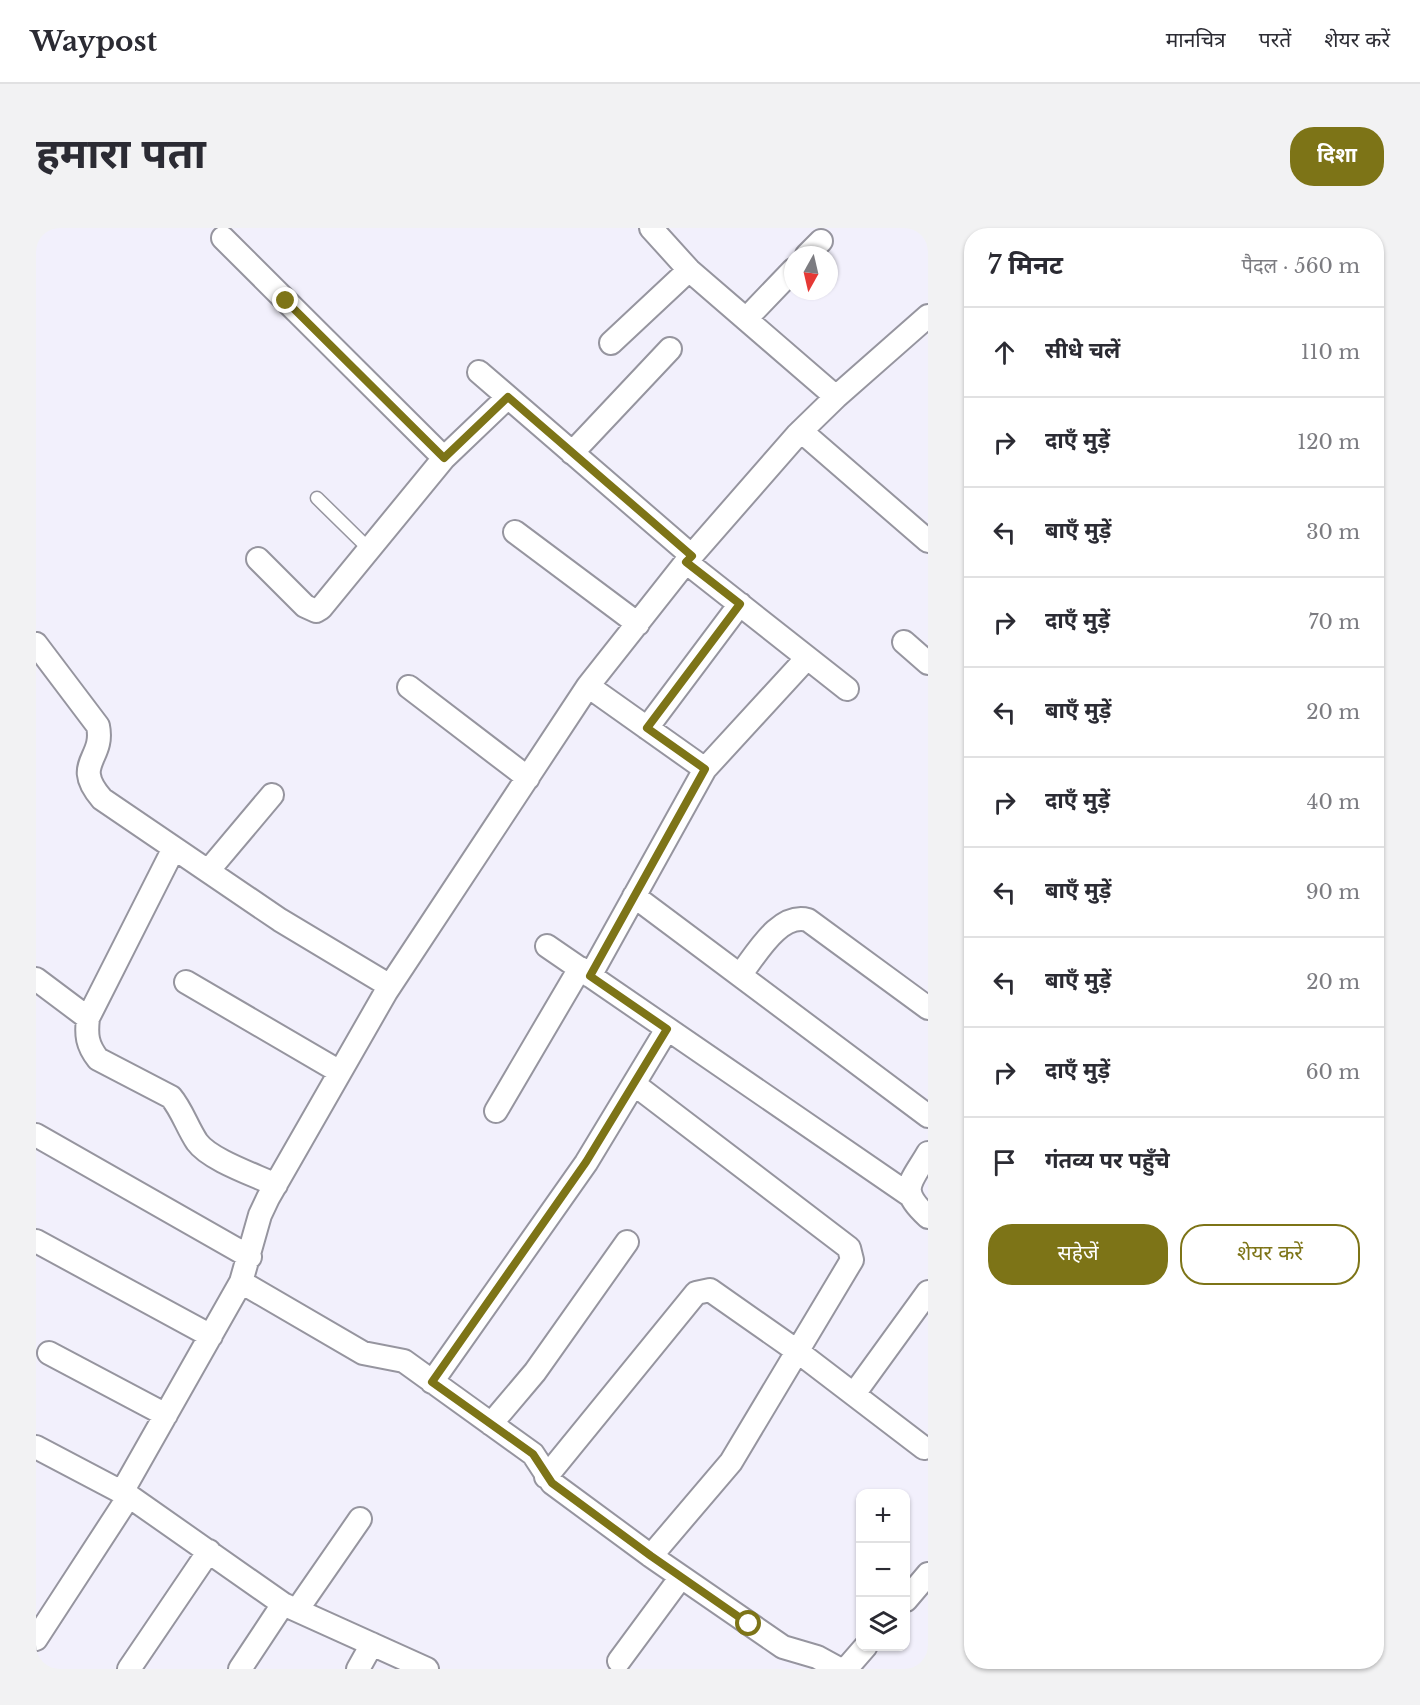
<!DOCTYPE html>
<html lang="hi">
<head>
<meta charset="utf-8">
<style>
  :root { --surface:#fff; --page:#f2f2f3; --text:#2b2b33; --muted:#7c7c81; --line:#e1e1e2; --accent:#7d7417 }
  body { margin:0; font-family:"Libre Baskerville","Noto Sans Devanagari",serif; background:var(--page); color:var(--text) }
  .controls { position:absolute; right:18px; bottom:18px; display:grid; overflow:hidden; border-radius:12px; box-shadow:0 2px 4px #0004 }
  .controls button { width:54px; height:54px; display:grid; place-items:center; padding:0; border:0; border-bottom:2px solid var(--line); background:var(--surface); color:var(--text); font:30px sans-serif }
  .compass { position:absolute; left:748px; top:18px; width:54px; height:54px; border-radius:50%; background:var(--surface); box-shadow:0 2px 4px #0004; rotate:188deg }
  .stop { position:absolute; width:18px; height:18px; margin:-14px; border:4px solid #7d7417; border-radius:50%; background:#fff }
  .stop.end { background:#7d7417; border-color:#fff; box-shadow:0 2px 6px #0008 }
  .list { margin:0; padding:0; list-style:none }
  h2 { display:flex; justify-content:space-between; align-items:center; height:78px; margin:0; padding:0 24px; font-size:26px }
  h2 small { font-size:20px; font-weight:400; color:var(--muted) }
  .list li { display:grid; grid-template-columns:39px 1fr auto; gap:18px; align-items:center; box-sizing:border-box; height:90px; padding:0 24px; border-top:2px solid var(--line) }
  .list b { display:block; font-size:22px; white-space:nowrap }
  .list em { font-size:20px; font-style:normal; color:var(--muted) }
  .actions { display:flex; gap:12px; padding:18px 24px }
  .actions a { flex:1; padding:14px 0; border:2px solid var(--accent); border-radius:24px; text-align:center; font-size:21px; color:var(--accent) }
  .actions .main { background:var(--accent); color:#fff }
  .icon { flex:none; width:33px; height:33px; fill:none; stroke:currentColor; stroke-width:2; stroke-linecap:round; stroke-linejoin:round }
  .map { position:relative; flex:none; width:892px; height:1441px; overflow:hidden; border-radius:24px }
  header { display:flex; align-items:center; gap:36px; box-sizing:border-box; height:84px; padding:0 30px; background:var(--surface); border-bottom:2px solid var(--line) }
  header strong { font-size:28px }
  nav { display:flex; gap:33px; margin-inline-start:auto; font-size:21px }
  .intro { display:flex; align-items:center; justify-content:space-between; box-sizing:border-box; height:144px; padding:0 36px }
  h1 { margin:0; font-size:42px }
  .button { padding:15px 27px; border-radius:24px; background:var(--accent); color:#fff; font-size:21px; font-weight:700 }
  main { display:flex; gap:36px; padding:0 36px }
  aside { flex:1; background:var(--surface); border-radius:24px; box-shadow:0 2px 4px #0004 }
  .map>svg:first-child { display:block }
  .lines { fill:none; stroke-linecap:round; stroke-linejoin:round }
  .lane-casing { stroke:#96959f; stroke-width:15 }
  .street-casing { stroke:#96959f; stroke-width:26 }
  .lane { stroke:#fff; stroke-width:12 }
  .street { stroke:#fff; stroke-width:22 }
  .route { stroke:#7d7417; stroke-width:8 }
</style>
</head>
<body>
<header>
<strong>Waypost</strong>
<nav><a>मानचित्र</a><a>परतें</a><a>शेयर करें</a></nav>
</header>
<div class="intro"><h1>हमारा पता</h1><a class="button">दिशा</a></div>
<main>
<div class="map">
<svg width="892" height="1441" viewBox="0 0 892 1441">
  <rect width="100%" height="100%" fill="#f2f0fc"/>
  <g class="lines">
    <g class="lane-casing">
      <path id="lane" d="M281,270L333,321"/>
    </g>
    <g class="street-casing">
      <path id="street" d="M615,0L653,42L800,169
        M187,10L408,230
        M771,27L785,13
        M710,91L757,42
        M575,115L653,42
        M443,144L656,328
        M765,203L892,313
        M536,225L634,121
        M479,304L602,396
        M222,331L269,378L280,383L285,380L408,230L472,169
        M650,334L811,461
        M868,414L892,435
        M0,416L62,498C69,532 35,535 66,571L244,692L354,758
        M552,458L669,541
        M373,459L492,550
        M611,500L704,376
        M138,620L52,790C50,807 51,817 62,831L135,869C146,882 151,899 161,914C174,932 219,947 240,957
        M172,643L236,567
        M598,668L892,888
        M511,718L872,966
        M704,747C720,727 743,684 772,692L892,780
        M554,748L669,541L771,430
        M0,751L52,790
        M150,754L304,844
        M598,856L813,1020L816,1032L695,1234L615,1328
        M460,883L544,740
        M0,907L214,1029
        M892,925C874,956 862,961 892,989
        M0,1013L175,1108
        M205,1054L327,1125L368,1133L497,1226L516,1255L615,1328L747,1419L781,1429L803,1441
        M13,1125L130,1187
        M396,1154L550,935L631,801
        M818,1166L892,1064
        M455,1196L499,1144L591,1014
        M0,1219L93,1268L247,1376L391,1441
        M510,1249L660,1065L674,1062L761,1123L888,1220
        M86,1264L205,1054L224,987L232,970L350,764L552,458L650,334L761,207L800,169L892,88
        M870,1372L892,1346
        M261,1382L324,1291
        M0,1411L93,1268
        M583,1433L645,1349
        M93,1441L173,1323
        M204,1441L247,1376
        M322,1441L336,1416
        M810,1441L830,1418"/>
    </g>
    <use href="#lane" class="lane"/>
    <use href="#street" class="street"/>
  </g>
  <g class="lines">
    <path class="route" d="M250,73L408,230L472,169L656,328L650,334L704,376L611,500L669,541L554,748L631,801L550,934L396,1154L497,1226L516,1255L615,1328L713,1396"/>
  </g>
</svg>
<div class="controls">
<button>+</button>
<button>−</button>
<button><svg class="icon" aria-label="layers" viewBox="0 0 24 24"><path d="M12 4l9 5-9 5-9-5zM3 14l9 5 9-5"/></svg></button>
</div>
<svg class="compass" viewBox="-18 -18 36 36"><path d="M0-13l5 13h-10z" fill="#e53935"/><path d="M0 13l5-13h-10z" fill="#7c7c81"/></svg>
<div class="stop" style="left:713px;top:1396px"></div>
<div class="stop end" style="left:250px;top:73px"></div>
</div>
<aside>
<h2>7 मिनट<small>पैदल · 560 m</small></h2>
<ul class="list">
<li><svg class="icon" aria-label="ahead" viewBox="0 0 24 24"><path d="M12 20V5M6 11l6-6 6 6"/></svg><div><b>सीधे चलें</b></div><em>110 m</em></li>
<li><svg class="icon" aria-label="right" viewBox="0 0 24 24"><path d="M7 20v-9h11M14 6l5 5-5 5"/></svg><div><b>दाएँ मुड़ें</b></div><em>120 m</em></li>
<li><svg class="icon" aria-label="left" viewBox="0 0 24 24"><path d="M17 20v-9H6M10 6l-5 5 5 5"/></svg><div><b>बाएँ मुड़ें</b></div><em>30 m</em></li>
<li><svg class="icon" aria-label="right" viewBox="0 0 24 24"><path d="M7 20v-9h11M14 6l5 5-5 5"/></svg><div><b>दाएँ मुड़ें</b></div><em>70 m</em></li>
<li><svg class="icon" aria-label="left" viewBox="0 0 24 24"><path d="M17 20v-9H6M10 6l-5 5 5 5"/></svg><div><b>बाएँ मुड़ें</b></div><em>20 m</em></li>
<li><svg class="icon" aria-label="right" viewBox="0 0 24 24"><path d="M7 20v-9h11M14 6l5 5-5 5"/></svg><div><b>दाएँ मुड़ें</b></div><em>40 m</em></li>
<li><svg class="icon" aria-label="left" viewBox="0 0 24 24"><path d="M17 20v-9H6M10 6l-5 5 5 5"/></svg><div><b>बाएँ मुड़ें</b></div><em>90 m</em></li>
<li><svg class="icon" aria-label="left" viewBox="0 0 24 24"><path d="M17 20v-9H6M10 6l-5 5 5 5"/></svg><div><b>बाएँ मुड़ें</b></div><em>20 m</em></li>
<li><svg class="icon" aria-label="right" viewBox="0 0 24 24"><path d="M7 20v-9h11M14 6l5 5-5 5"/></svg><div><b>दाएँ मुड़ें</b></div><em>60 m</em></li>
<li><svg class="icon" aria-label="arrive" viewBox="0 0 24 24"><path d="M6 21V4h12l-3 4 3 4H6"/></svg><div><b>गंतव्य पर पहुँचे</b></div></li>
</ul>
<div class="actions"><a class="main">सहेजें</a><a>शेयर करें</a></div>
</aside>
</main>
</body>
</html>
